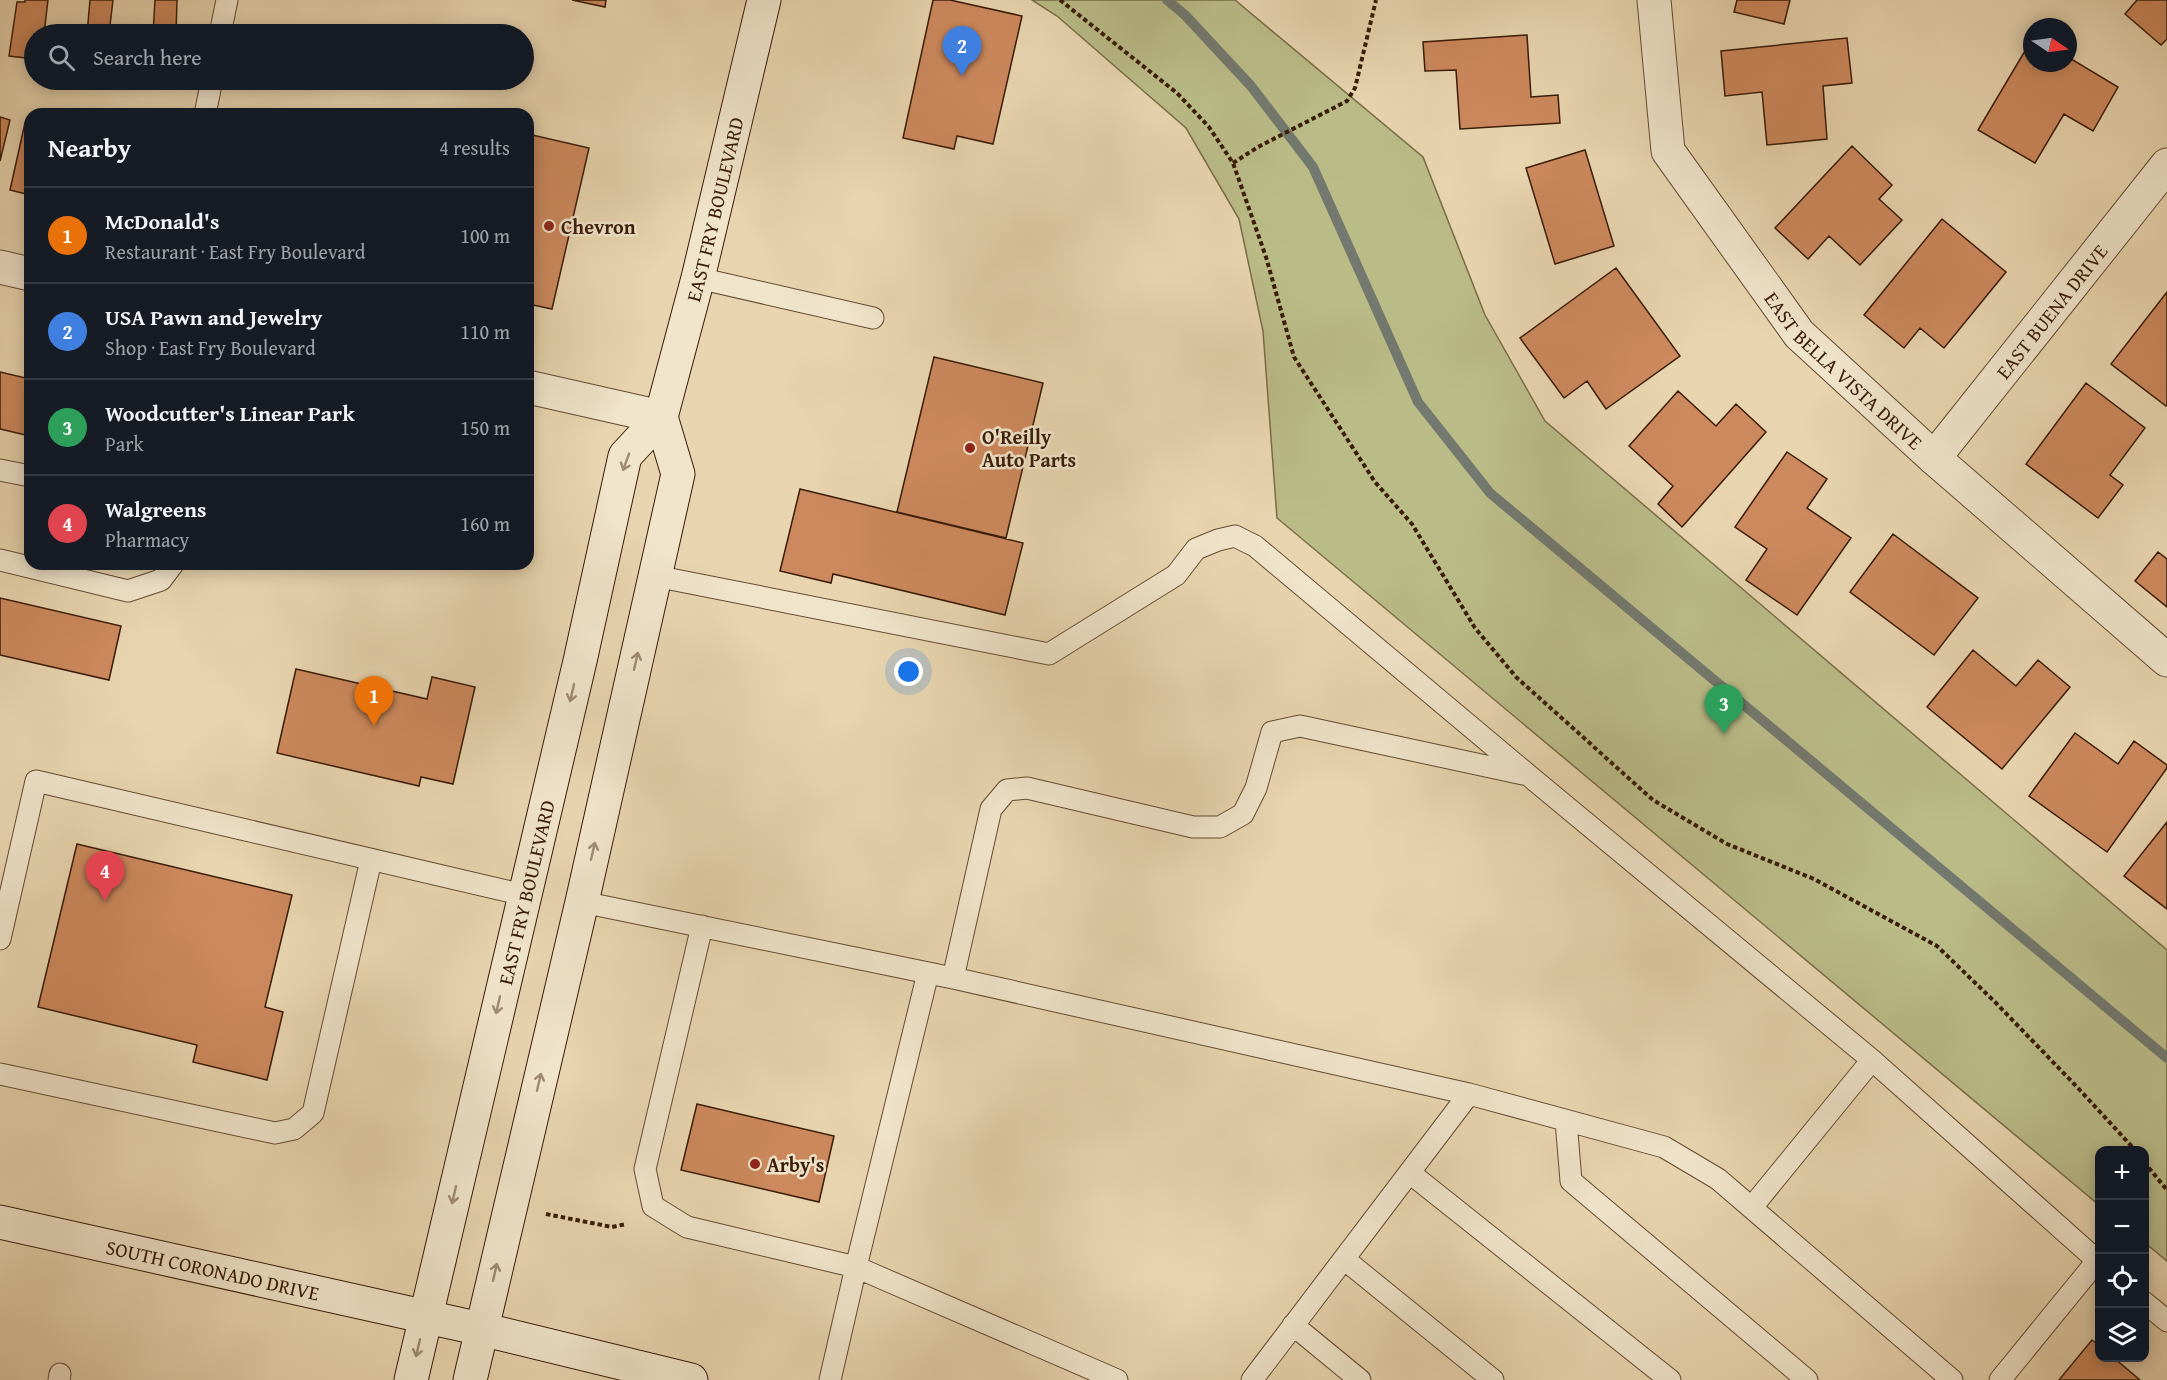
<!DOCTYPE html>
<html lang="en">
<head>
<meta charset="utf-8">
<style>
  :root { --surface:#171b24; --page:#242831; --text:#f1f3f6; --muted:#9ea1a6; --line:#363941; --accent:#c59692 }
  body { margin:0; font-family:"Gentium Book Plus",serif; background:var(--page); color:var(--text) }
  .controls { position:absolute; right:18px; bottom:18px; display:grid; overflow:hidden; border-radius:12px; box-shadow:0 3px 15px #0003 }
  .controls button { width:54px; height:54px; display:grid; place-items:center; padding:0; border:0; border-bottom:2px solid var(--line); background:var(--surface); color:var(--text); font:30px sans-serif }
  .compass { position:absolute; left:2023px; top:18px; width:54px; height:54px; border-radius:50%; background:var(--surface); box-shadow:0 3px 15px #0003; rotate:103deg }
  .you { position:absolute; left:909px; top:672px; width:21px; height:21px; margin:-15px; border:4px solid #fff; border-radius:50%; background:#1a73e8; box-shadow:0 0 0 9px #1a73e833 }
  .badge { display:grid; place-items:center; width:39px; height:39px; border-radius:50%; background:var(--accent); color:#fff; font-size:20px; font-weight:700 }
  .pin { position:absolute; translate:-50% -50px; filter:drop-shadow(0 2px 3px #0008) }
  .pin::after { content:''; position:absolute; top:32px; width:21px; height:18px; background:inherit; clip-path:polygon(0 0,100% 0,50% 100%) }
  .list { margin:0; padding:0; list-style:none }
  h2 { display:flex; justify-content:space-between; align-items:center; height:78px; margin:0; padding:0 24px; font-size:26px }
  h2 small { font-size:20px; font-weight:400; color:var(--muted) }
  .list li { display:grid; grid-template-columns:39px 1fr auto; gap:18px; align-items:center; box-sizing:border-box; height:96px; padding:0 24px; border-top:2px solid var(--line) }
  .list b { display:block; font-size:22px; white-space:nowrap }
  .list p { margin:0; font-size:20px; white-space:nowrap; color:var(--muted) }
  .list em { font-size:20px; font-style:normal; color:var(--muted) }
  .icon { flex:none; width:33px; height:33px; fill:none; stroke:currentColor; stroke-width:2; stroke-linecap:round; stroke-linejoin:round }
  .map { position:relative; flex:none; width:2167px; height:1380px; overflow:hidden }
  .search { position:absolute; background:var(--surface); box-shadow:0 3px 15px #0003; left:24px; top:24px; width:510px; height:66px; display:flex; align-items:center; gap:15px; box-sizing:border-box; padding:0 21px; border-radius:33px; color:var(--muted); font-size:22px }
  .panel { position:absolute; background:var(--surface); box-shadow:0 3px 15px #0003; left:24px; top:108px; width:510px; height:462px; border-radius:18px }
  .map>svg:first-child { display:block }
  .green { fill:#babc88; stroke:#7a6c48; stroke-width:1.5 }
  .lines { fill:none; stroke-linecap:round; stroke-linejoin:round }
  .stream { stroke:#73796f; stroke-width:10 }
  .building { fill:#cc895d; stroke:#391b08; stroke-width:1.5 }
  .lane-casing { stroke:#654a32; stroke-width:23 }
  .street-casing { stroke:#654a32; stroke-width:35 }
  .secondary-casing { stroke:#391b08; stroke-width:35 }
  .path { stroke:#391b08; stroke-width:4; stroke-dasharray:4.5 3; stroke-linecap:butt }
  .lane { stroke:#f0e4cb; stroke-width:21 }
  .street { stroke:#f0e4cb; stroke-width:33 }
  .secondary { stroke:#f0e4cb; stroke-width:33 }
  .oneway { stroke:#9e8a73 }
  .poi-dot { fill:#8f2418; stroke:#f0e4cb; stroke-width:2 }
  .labels { text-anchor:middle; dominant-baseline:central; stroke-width:5; stroke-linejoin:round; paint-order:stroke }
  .street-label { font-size:20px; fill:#391b08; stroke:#f0e4cb }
  .poi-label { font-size:20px; font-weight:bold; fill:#391b08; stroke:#f0e4cb; text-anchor:start }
</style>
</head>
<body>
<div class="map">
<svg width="2167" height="1380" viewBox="0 0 2167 1380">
  <rect width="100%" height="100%" fill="#e8d5af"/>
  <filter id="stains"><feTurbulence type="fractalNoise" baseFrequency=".00333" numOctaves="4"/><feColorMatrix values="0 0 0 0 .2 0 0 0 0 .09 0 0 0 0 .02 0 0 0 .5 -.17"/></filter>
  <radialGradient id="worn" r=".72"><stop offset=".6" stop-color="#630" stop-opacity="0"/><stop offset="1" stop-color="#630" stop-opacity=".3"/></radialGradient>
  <path class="green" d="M1032,0H1235L1423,157L1485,315L1545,421L2167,950V1261L2145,1243L2144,1150H2100L2099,1205L1277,518L1263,331L1239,219L1186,128L1057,16Z"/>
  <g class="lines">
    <path class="stream" d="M1167,0L1185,15L1251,86L1313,167L1418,402L1490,493L2167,1058"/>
  </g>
  <path class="building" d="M25,0H48L44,34H34V59L9,56L17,2H25Z
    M90,0H113L109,34H87Z
    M155,0H177L176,34H153Z
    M572,0H606L605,7Z
    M933,0H950L1022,16L993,144L957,136L954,149L903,138Z
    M1737,0H1790L1784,24L1734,12Z
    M2137,0H2167V39L2161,45L2125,14Z
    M1527,35L1531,97L1558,95L1560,123L1460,129L1456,70L1425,71L1423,42Z
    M1847,38L1852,83L1823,86L1827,139L1767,145L1762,92L1725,96L1721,51Z
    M2032,39V63H2068V57L2118,87L2093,131L2064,114L2035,163L1978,130Z
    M0,117L10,120L0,161Z
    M25,123L30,124V195L10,190Z
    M528,134L589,148L552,309L528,304Z
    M1852,146L1892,185L1879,199L1902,220L1860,265L1829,236L1808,259L1775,228Z
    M1585,150L1614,246L1555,264L1526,168Z
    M1942,219L2006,272L1944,348L1920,328L1904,348L1864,315Z
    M1616,268L1680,356L1606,409L1587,381L1564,398L1520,338Z
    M2167,292V405L2166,406L2111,364Z
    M934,357L1043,383L1006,538L897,512Z
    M0,372L30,379V436L0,429Z
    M2086,383L2145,428L2110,475L2123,485L2098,518L2026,464Z
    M1678,391L1716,426L1736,404L1766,432L1682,527L1658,504L1673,486L1629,446Z
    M1787,452L1827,479L1807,508L1851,538L1797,615L1746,580L1767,549L1735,527Z
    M800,489L1023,543L1005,615L833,574L831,583L780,571Z
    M1893,534L1978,598L1934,655L1850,592Z
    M2158,552L2167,559V607L2135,581Z
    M0,598L121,626L109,680L0,655Z
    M1973,650L2016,686L2038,660L2070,687L2002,769L1927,707Z
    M296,669L427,699L432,677L475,687L453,784L421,777L419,786L277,753Z
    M2075,733L2118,764L2134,741L2167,765V768L2107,852L2029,796Z
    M2167,822V909L2124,876Z
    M77,844L292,895L265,1007L283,1012L267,1080L193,1062L197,1045L38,1007Z
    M697,1104L834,1136L819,1202L681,1170Z
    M2092,1340L2100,1346V1358H2114L2140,1380H2059Z"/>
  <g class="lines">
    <g class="lane-casing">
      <path id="lane" d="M220,34L227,0
        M205,114L212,80
        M698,278L873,318
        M0,470L30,476
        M0,560L128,591L161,580L173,564
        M655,576L1049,654L1176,575L1196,549L1218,540L1235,536L1255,546L1527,774L1872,1060L2100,1263
        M582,902L953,978L1469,1094L1664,1147L1718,1179L1952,1380
        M702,926L645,1169L653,1206L687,1227L856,1267L1117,1380
        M0,939L36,781L524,895
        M953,978L991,809L1007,790L1027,788L1193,827H1220L1243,814L1256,788L1272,732L1300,726L1523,774
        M0,1074L275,1133L294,1129L313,1113L371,860
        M1566,1121L1571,1181L1807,1380
        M1410,1173L1670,1380
        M1752,1207L1872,1060
        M1344,1259L1493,1380
        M2144,1302L2167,1321
        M1293,1325L1360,1380
        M59,1380L60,1374
        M830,1380L856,1267L928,973
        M1252,1380L1469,1094
        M2000,1380L2097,1261"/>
    </g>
    <g class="street-casing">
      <g id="street">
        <path id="s1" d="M1654,0L1668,151L1799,334L1934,458L2167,660"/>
        <path d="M0,267L30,274"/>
        <path d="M528,387L661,417"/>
        <path id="s2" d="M1934,458L2167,165"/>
      </g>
    </g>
    <g class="secondary-casing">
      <g id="secondary">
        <path id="s3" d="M0,1222L481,1329L691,1380"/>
        <path id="s4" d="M411,1380L580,661L625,456L661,417L698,278L764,0"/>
        <path d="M470,1380L582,902L678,474L661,417"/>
      </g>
    </g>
    <path class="path" d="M1060,0L1177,93L1209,127L1233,163L1266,257L1294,357L1375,482L1412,524L1475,628L1516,677L1653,800L1727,844L1814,879L1937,946L1995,1002L2078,1088L2135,1150
      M1233,163L1258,147L1347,101L1355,88L1376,0
      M2144,1162L2167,1190
      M546,1214L612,1227L626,1224"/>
    <use href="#lane" class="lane"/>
    <use href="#street" class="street"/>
    <use href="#secondary" class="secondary"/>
  </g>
  <defs><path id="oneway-shaft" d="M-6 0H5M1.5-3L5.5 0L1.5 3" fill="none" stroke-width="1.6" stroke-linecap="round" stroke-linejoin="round" transform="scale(1.5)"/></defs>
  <g class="oneway">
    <use href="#oneway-shaft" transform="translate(626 462) rotate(110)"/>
    <use href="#oneway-shaft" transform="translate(636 661) rotate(-77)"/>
    <use href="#oneway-shaft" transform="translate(572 693) rotate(103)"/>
    <use href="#oneway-shaft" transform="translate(593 851) rotate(-77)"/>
    <use href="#oneway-shaft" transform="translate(498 1005) rotate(103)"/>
    <use href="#oneway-shaft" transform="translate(539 1082) rotate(-77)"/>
    <use href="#oneway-shaft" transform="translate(454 1195) rotate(103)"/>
    <use href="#oneway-shaft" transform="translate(495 1272) rotate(-77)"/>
    <use href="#oneway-shaft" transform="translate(418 1348) rotate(103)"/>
  </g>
  <g class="poi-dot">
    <circle cx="549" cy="226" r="6"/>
    <circle cx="970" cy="448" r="6"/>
    <circle cx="755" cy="1164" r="6"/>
  </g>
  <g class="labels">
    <g class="street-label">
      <text stroke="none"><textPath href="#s4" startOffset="1216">EAST FRY BOULEVARD</textPath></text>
      <text stroke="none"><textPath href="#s2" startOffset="188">EAST BUENA DRIVE</textPath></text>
      <text stroke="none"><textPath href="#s1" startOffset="434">EAST BELLA VISTA DRIVE</textPath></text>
      <text stroke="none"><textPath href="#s4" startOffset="501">EAST FRY BOULEVARD</textPath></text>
      <text stroke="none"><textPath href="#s3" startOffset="218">SOUTH CORONADO DRIVE</textPath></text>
    </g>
    <g class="poi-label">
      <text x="561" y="226">Chevron</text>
      <text x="982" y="436">O'Reilly<tspan x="982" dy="23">Auto Parts</tspan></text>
      <text x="767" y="1164">Arby's</text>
    </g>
  </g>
  <rect width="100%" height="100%" filter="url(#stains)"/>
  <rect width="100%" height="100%" fill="url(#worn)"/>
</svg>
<div class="controls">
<button>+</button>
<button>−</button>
<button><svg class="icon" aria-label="locate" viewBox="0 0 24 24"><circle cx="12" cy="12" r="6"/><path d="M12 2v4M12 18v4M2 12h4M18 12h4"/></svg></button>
<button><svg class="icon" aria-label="layers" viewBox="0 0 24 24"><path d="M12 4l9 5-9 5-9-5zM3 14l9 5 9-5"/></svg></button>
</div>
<svg class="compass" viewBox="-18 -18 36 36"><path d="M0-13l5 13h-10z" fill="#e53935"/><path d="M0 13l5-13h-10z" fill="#9ea1a6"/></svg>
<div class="you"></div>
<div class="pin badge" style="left:374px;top:726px;background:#e8710a">1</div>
<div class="pin badge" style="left:962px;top:76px;background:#3f7fe0">2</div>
<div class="pin badge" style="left:1724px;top:734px;background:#2e9e5b">3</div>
<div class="pin badge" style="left:105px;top:901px;background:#e0444e">4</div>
<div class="search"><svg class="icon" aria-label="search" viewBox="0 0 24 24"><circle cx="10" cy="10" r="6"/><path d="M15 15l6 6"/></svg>Search here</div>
<section class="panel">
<h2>Nearby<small>4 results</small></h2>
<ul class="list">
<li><span class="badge" style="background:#e8710a">1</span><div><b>McDonald's</b><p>Restaurant · East Fry Boulevard</p></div><em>100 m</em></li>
<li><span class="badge" style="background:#3f7fe0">2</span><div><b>USA Pawn and Jewelry</b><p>Shop · East Fry Boulevard</p></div><em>110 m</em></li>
<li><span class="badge" style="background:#2e9e5b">3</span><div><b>Woodcutter's Linear Park</b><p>Park</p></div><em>150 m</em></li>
<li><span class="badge" style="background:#e0444e">4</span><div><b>Walgreens</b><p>Pharmacy</p></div><em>160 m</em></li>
</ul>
</section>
</div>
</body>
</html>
